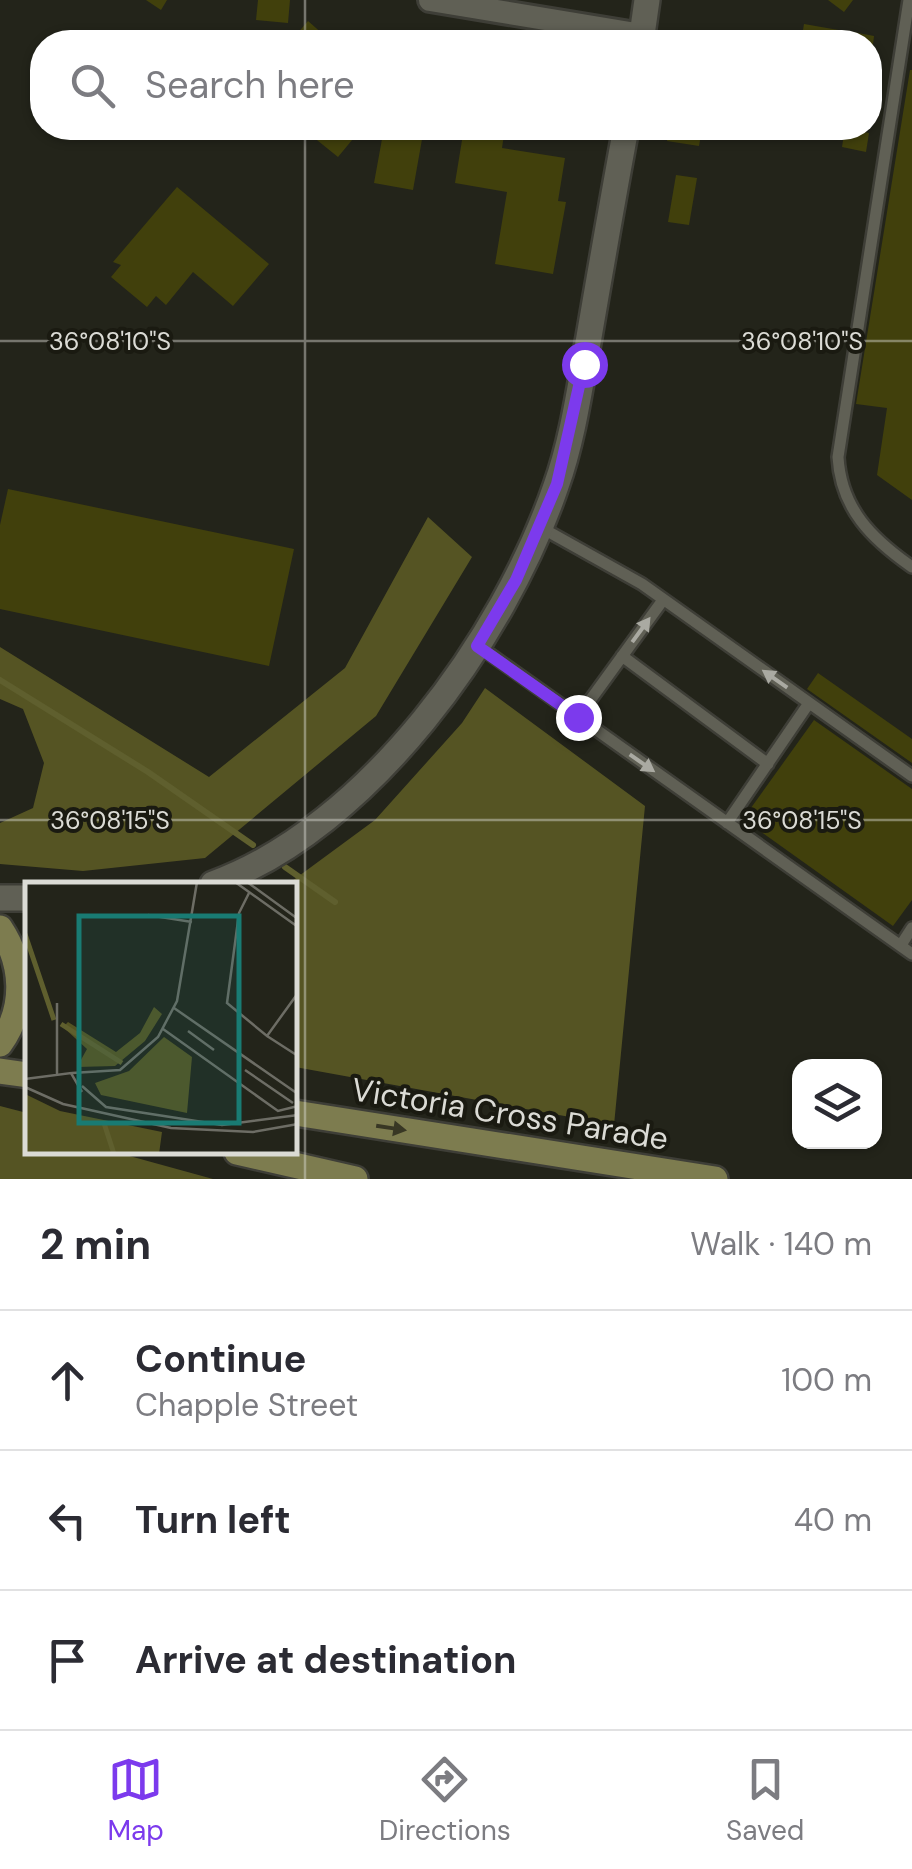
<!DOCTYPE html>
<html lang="en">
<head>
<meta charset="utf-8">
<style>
  :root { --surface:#fff; --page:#f2f2f3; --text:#2b2b33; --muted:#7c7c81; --line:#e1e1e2; --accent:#7c3aed }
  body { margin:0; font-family:"DM Sans",sans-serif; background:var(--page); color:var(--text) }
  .controls { position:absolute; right:30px; bottom:30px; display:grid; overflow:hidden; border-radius:20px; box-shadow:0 2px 8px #0004 }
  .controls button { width:90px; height:90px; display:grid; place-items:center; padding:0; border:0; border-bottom:2px solid var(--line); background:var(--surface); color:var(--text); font:50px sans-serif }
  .stop { position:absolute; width:30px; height:30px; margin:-22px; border:8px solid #7c3aed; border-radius:50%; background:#fff }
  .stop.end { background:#7c3aed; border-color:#fff; box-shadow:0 2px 10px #0008 }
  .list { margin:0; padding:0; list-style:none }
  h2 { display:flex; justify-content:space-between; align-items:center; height:130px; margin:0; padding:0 40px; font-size:42px }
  h2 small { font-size:32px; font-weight:400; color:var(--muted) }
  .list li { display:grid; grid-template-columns:65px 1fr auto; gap:30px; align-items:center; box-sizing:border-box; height:140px; padding:0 40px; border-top:2px solid var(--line) }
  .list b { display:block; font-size:38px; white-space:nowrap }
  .list p { margin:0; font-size:32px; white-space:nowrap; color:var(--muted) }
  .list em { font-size:32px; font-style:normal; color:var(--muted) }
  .icon { flex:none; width:55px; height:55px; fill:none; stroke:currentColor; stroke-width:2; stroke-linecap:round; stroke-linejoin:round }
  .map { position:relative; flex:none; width:912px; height:1179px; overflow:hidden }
  .search { position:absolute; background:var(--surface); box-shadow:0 2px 8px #0004; left:30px; right:30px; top:30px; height:110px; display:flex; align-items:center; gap:25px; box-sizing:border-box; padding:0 35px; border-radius:40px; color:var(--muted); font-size:38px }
  .sheet { height:550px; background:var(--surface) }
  nav { display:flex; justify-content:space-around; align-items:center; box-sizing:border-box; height:140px; border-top:2px solid var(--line); background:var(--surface); font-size:28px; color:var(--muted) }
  nav a { display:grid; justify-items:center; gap:5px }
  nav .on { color:var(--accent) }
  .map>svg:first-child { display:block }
  .forest { fill:#555423 }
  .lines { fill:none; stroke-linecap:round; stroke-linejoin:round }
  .stream { stroke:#5f5f2e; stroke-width:6 }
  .building { fill:#41400c }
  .service-casing { stroke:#3e3e37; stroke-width:16 }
  .minor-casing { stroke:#3e3e37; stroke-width:28 }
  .tertiary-casing { stroke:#3e3e37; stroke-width:30 }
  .secondary-casing { stroke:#3e3e37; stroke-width:30 }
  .service { stroke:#606055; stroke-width:11 }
  .minor { stroke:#606055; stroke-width:22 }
  .tertiary { stroke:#606055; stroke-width:25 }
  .secondary { stroke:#7d7c4f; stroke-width:25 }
  .oneway { fill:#aaaaa2 }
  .oneway2 { fill:#383724 }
  .route { stroke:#7c3aed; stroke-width:12 }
  .ticks { fill:none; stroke:#dbdbd5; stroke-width:2.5; stroke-opacity:0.45 }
  .labels { text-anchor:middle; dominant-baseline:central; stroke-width:8; stroke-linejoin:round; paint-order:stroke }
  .street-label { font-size:32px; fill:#dbdbd5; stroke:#1a1a11 }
  .inset-river { fill:none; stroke:#5f5f2e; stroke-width:5 }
  .inset-road { fill:none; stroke:#6d6d65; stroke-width:2.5 }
  .view { fill:#197b73; fill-opacity:0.15; stroke:#197b73; stroke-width:5 }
  .inset-edge { fill:none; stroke:#dbdbd5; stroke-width:5 }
  .ticks-label { font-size:25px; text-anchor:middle; fill:#dbdbd5; stroke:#1a1a11; stroke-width:8; stroke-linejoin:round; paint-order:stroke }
</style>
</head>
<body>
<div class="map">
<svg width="912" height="1179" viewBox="0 0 912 1179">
  <rect width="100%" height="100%" fill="#23241a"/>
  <path class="forest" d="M428,517L472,557L376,716L205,858L83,871L0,864V823L33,808L44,763L23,709L0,699V647L209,777L345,668Z
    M485,688L645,806L614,1125L295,1067V884H288L375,820L462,723Z
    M0,1106L27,1113L28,1152H115L213,1179H0Z"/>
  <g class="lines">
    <path class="stream" d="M0,680L148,772L253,845
      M285,867L335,902"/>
  </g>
  <path class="building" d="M146,0H167L161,10Z
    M258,0H290L288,23L256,20Z
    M828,0H853L844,12Z
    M308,21L332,42H290Z
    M804,24L850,32L849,42H801Z
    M853,32L874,36L872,53L870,42H851Z
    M910,70H912V500L877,475L887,408L856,404Z
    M302,128H362L338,157Z
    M384,128H424L413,190L374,183Z
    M464,128H505L502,148L565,158L558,201L566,202L553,274L495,264L507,192L455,183Z
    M554,128H585L584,135Z
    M669,128L702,129L699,146L667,141Z
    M845,128L869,133L866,152L842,147Z
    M676,175L697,178L689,225L668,222Z
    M177,187L269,264L233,306L193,272L166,305L156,296L147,307L111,277L121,265L113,262Z
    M8,489L294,549L269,666L0,609V525Z
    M818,673L912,739V763L807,689Z
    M814,720L912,789V900L893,926L743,819Z"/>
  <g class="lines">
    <g class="service-casing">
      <path id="service" d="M909,0L838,457C841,509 872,539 912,567
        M540,527L642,584L912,776
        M477,645L912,954
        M622,656L768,764
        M578,717L663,600
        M727,823L809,703
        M901,945L912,928"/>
    </g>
    <g class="minor-casing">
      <path id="minor" d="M430,0L642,35"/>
    </g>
    <g class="tertiary-casing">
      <path id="tertiary" d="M641,42L647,0
        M213,884C369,827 504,638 556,486C573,439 580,386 589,337C601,267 613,197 626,128
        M0,898H28"/>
    </g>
    <g class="secondary-casing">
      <path id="secondary" d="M0,928C24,964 26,1008 0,1044
        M0,1071L28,1075
        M295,1113L715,1179
        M237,1152L355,1179"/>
    </g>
    <use href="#service" class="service"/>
    <use href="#minor" class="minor"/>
    <use href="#tertiary" class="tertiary"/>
    <use href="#secondary" class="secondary"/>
  </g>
  <defs><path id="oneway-solid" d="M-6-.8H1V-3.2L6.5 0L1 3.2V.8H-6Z" transform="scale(2.5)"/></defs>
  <g class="oneway">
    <use href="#oneway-solid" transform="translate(641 630) rotate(-54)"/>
    <use href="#oneway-solid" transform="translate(775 679) rotate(-145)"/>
    <use href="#oneway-solid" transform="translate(642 763) rotate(35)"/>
  </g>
  <use class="oneway2" href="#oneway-solid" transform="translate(391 1128) rotate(9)"/>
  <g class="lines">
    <path class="route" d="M578,717L477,646L516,580L557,484L584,364"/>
  </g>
  <path class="ticks" d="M305,0V42M305,128V1179M0,341H912M0,820H912"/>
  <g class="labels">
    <g class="street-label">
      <text transform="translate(510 1114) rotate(9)">Victoria Cross Parade</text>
    </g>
  </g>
  <g transform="translate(25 882)">
    <rect width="272" height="272" fill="#23241a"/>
    <path d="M129,125L137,132L120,159L90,184L52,185L62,167L38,145L43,140L91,170L115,151ZM139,155L167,175L162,231L76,213L70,201L104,189ZM0,212L35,229L137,250L134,272H0Z" fill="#555423"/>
    <path class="inset-river" d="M0,52L29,138M36,142L97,181M79,241L89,272"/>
    <path class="inset-road" d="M210,0L273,45M222,0L273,37M224,11L214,31L202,121L242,154L273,111M123,33L167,40M32,121V194M149,126L273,212M138,147L253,229L273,224M163,149L189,168M242,154L273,174M220,188L268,221M47,191L95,188L133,155L152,119L172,0M0,197L46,191L57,210M57,204L81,225L197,243L273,233M0,205L38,222L146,246L228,250L273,242"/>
    <path class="view" d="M54,34H214V241H54Z"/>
    <rect width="272" height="272" class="inset-edge"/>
  </g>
  <g class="ticks-label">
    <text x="110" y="350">36°08'10"S</text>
    <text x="802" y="350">36°08'10"S</text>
    <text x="110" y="829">36°08'15"S</text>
    <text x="802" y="829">36°08'15"S</text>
  </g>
</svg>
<div class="controls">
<button><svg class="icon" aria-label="layers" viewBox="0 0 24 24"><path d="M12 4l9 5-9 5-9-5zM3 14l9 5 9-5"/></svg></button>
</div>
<div class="stop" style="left:584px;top:364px"></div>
<div class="stop end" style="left:578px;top:717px"></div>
<div class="search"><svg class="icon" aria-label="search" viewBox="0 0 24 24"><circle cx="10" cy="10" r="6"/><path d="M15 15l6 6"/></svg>Search here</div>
</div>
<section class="sheet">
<h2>2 min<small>Walk · 140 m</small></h2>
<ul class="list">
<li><svg class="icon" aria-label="ahead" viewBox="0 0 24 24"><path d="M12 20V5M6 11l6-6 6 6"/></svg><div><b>Continue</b><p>Chapple Street</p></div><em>100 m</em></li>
<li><svg class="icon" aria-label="left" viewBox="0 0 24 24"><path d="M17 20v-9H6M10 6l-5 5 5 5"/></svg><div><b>Turn left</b></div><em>40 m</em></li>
<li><svg class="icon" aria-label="arrive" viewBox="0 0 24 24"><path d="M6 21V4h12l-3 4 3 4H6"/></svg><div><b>Arrive at destination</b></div></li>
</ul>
</section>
<nav>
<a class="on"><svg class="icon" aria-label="map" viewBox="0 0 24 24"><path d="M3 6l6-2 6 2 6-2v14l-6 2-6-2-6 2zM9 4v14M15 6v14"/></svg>Map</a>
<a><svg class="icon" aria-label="directions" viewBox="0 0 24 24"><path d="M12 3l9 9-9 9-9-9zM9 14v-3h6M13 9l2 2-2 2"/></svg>Directions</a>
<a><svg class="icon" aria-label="saved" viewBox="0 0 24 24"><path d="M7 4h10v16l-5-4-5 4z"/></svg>Saved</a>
</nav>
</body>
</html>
